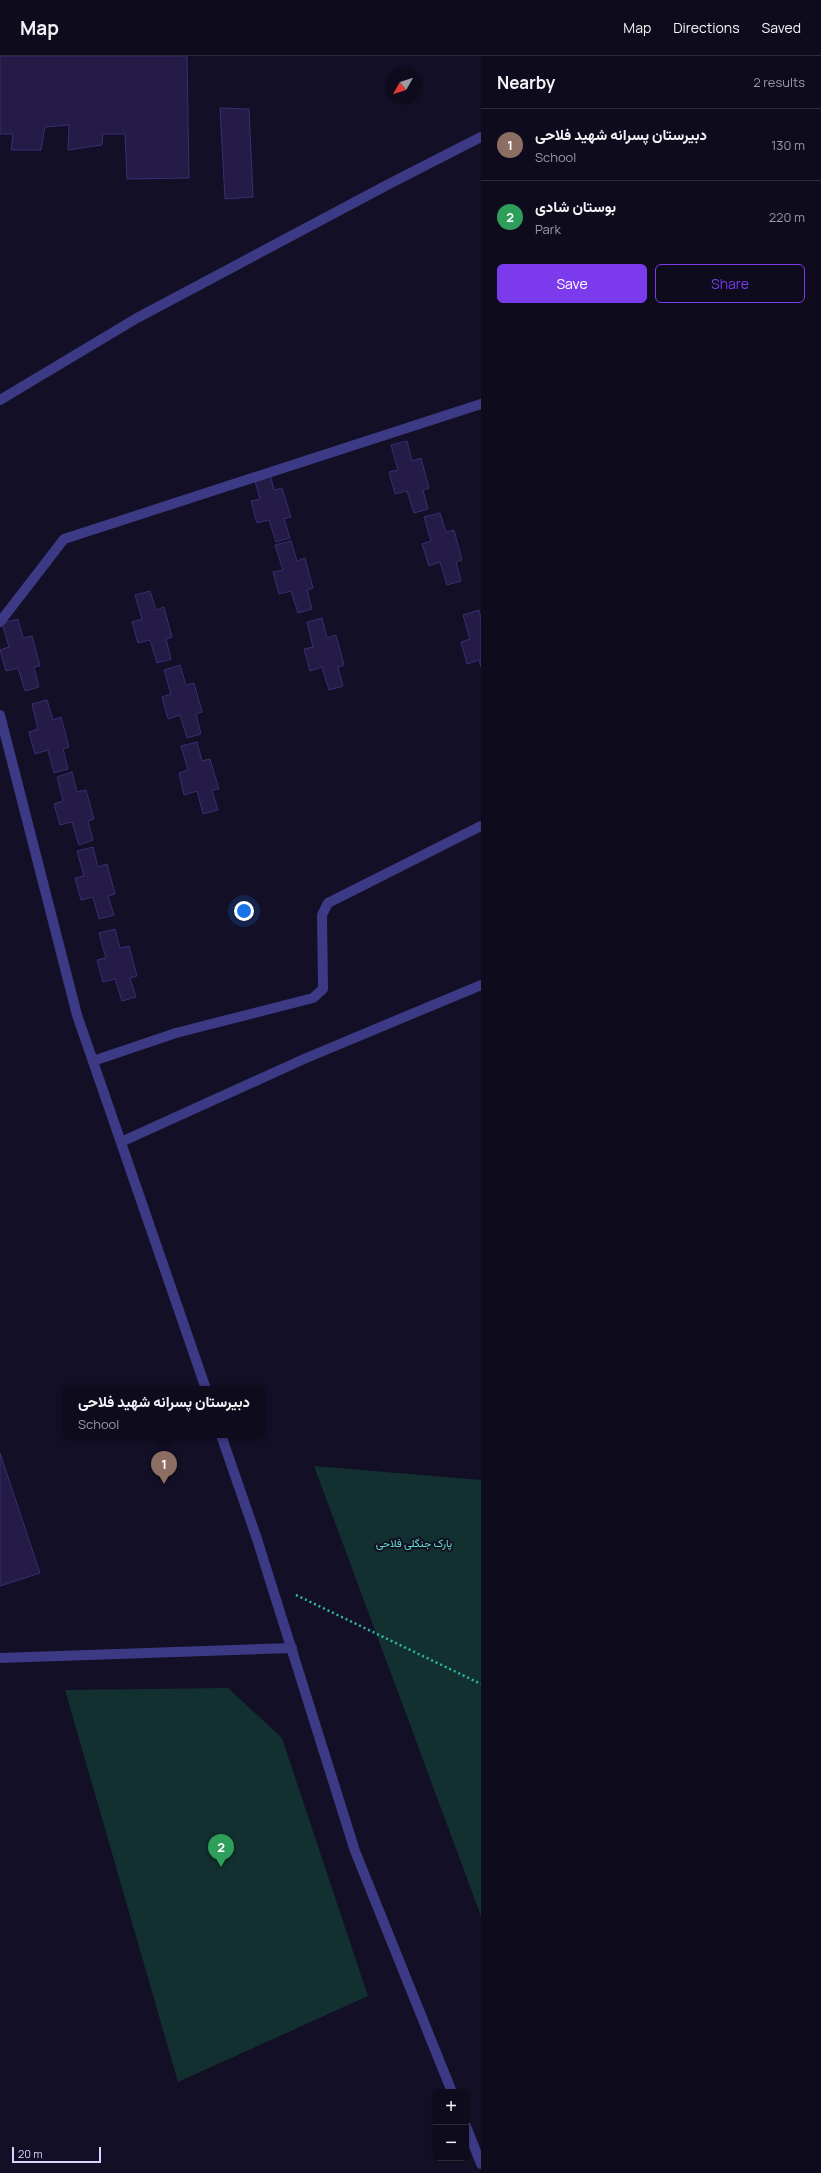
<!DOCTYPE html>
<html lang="en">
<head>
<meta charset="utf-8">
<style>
  :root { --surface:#0e0b1c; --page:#171425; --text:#f1f3f6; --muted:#9b9ba3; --line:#2e2b3b; --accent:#7c3aed }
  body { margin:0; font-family:Manrope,Vazirmatn,sans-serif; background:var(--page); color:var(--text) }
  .controls { position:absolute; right:12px; bottom:12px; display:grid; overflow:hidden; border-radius:6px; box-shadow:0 1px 3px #0004 }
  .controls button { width:36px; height:36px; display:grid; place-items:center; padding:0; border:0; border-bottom:1px solid var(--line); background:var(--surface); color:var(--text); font:20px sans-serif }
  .compass { position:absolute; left:385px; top:12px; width:36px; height:36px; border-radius:50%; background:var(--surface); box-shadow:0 1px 3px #0004; rotate:231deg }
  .scale { position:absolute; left:12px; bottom:10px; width:89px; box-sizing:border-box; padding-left:4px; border:2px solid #d9d4ff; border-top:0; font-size:11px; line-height:14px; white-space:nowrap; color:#d9d4ff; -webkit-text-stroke:3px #130f26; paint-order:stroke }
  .you { position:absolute; left:244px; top:855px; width:14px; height:14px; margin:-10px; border:3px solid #fff; border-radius:50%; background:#1a73e8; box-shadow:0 0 0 6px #1a73e833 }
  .badge { display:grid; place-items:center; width:26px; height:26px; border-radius:50%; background:var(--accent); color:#fff; font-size:13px; font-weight:700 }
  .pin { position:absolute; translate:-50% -33px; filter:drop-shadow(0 1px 2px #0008) }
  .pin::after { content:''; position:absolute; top:21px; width:14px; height:12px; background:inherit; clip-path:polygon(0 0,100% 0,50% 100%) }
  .popup { position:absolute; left:63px; top:1330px; width:202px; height:52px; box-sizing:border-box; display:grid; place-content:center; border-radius:6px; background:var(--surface); filter:drop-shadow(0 1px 3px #0005); font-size:13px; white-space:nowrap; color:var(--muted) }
  .popup b { font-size:15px; color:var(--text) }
  .popup::after { content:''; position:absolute; left:50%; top:100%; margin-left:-8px; border:8px solid transparent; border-top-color:var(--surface) }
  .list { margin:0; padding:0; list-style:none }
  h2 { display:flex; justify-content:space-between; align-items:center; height:52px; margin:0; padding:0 16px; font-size:17px }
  h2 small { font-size:13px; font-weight:400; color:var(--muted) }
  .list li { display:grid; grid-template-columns:26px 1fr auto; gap:12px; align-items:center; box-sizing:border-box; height:72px; padding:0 16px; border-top:1px solid var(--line) }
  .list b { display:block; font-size:15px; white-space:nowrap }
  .list p { margin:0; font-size:13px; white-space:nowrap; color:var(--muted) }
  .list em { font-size:13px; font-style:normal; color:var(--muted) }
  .actions { display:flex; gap:8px; padding:12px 16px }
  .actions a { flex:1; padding:9px 0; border:1px solid var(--accent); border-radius:6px; text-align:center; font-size:14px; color:var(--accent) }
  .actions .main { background:var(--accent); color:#fff }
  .map { position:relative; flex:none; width:481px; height:2117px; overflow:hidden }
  header { display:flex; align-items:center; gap:24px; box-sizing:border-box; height:56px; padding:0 20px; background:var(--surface); border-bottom:1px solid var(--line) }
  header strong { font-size:19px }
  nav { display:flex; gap:22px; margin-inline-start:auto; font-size:14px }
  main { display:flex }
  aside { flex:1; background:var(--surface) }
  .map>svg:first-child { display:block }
  .green { fill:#12302f }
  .building { fill:#241b47; stroke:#3b2d73 }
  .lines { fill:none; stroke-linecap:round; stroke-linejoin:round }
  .path { stroke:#2fb8b0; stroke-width:2.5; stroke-dasharray:2 3; stroke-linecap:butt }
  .minor { stroke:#3d3a85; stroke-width:10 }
  .labels { text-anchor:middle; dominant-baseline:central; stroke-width:4; stroke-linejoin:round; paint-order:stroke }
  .park-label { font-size:11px; fill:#5fe0c0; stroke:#130f26 }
</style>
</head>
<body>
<header>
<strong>Map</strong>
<nav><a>Map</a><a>Directions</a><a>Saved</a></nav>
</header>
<main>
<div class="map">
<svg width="481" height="2117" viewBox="0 0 481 2117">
  <rect width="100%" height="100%" fill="#130f26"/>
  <path class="green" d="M314,1410L481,1424V1860Z
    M228,1632L282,1682L368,1940L178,2026L65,1634Z"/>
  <path class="building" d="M0,0H187L189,122L127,123L125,78H103L102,89L68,94L69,69L45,71L41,94H11L13,78H0Z
    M220,52L249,53L253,141L225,143Z
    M407,385L412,405L421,402L429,432L423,434L428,453L414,457L407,435L395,438L389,416L398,414L391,389Z
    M269,414L274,434L282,432L291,461L284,463L290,482L276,486L269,464L257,467L251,445L260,443L253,418Z
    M440,457L446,476L454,474L462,504L456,506L461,525L447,529L440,506L429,510L422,488L431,485L424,461Z
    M291,485L297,505L305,502L313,532L307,534L312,553L298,557L291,535L279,538L273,516L283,514L275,489Z
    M150,535L156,554L164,551L172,581L166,583L171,603L157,607L150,584L138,587L132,566L142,563L135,539Z
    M479,554L481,562V611L479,604L467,608L461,586L470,583L463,559Z
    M322,562L327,582L336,579L344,609L338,611L343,630L329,634L322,611L310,615L304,593L313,591L307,566Z
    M18,563L23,582L32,580L40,610L34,611L39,631L25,635L18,612L6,615L0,594L9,591L2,567Z
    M180,609L186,629L194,627L202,656L196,658L201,678L187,682L180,659L168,663L162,641L171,638L164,614Z
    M47,644L53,664L61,661L69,691L63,693L68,713L54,717L48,694L35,698L29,676L38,673L32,648Z
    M197,686L202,705L210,703L219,733L212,734L218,754L203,758L197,735L184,739L179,717L188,714L181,690Z
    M72,716L77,736L86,734L94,763L88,765L93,784L79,789L72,766L60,769L54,748L63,745L57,721Z
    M93,791L98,811L107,808L115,838L108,840L114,859L99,863L93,841L81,844L75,822L84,820L77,795Z
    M115,873L120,892L129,890L137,920L130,922L136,941L122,945L115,923L103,926L97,904L106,902L99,877Z
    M0,1397L40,1517L0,1530Z"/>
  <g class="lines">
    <path class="path" d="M296,1539L481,1628"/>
    <path class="minor" d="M0,344L137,262L389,128L481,81
      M0,566L64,483L481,348
      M0,659L77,959L206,1333
      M93,1005L176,977L313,942L323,933L322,859L328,847L481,770
      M121,1086L304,1003L481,929
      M221,1379L257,1483L355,1795L452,2036
      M0,1602L292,1592
      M466,2070L481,2108"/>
  </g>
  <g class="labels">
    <g class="park-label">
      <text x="414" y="1486">پارک جنگلی فلاحی</text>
    </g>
  </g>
</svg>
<div class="controls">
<button>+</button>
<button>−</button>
</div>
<svg class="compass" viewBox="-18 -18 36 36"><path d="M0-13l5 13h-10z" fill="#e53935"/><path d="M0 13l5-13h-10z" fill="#9b9ba3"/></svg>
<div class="scale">20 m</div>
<div class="you"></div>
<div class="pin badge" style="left:164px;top:1428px;background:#8d6e63">1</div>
<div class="popup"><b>دبیرستان پسرانه شهید فلاحی</b>School</div>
<div class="pin badge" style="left:221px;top:1811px;background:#2e9e5b">2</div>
</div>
<aside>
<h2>Nearby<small>2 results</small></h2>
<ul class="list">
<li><span class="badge" style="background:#8d6e63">1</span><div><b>دبیرستان پسرانه شهید فلاحی</b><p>School</p></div><em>130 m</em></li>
<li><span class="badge" style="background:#2e9e5b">2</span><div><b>بوستان شادی</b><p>Park</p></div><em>220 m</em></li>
</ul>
<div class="actions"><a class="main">Save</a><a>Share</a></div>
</aside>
</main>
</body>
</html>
